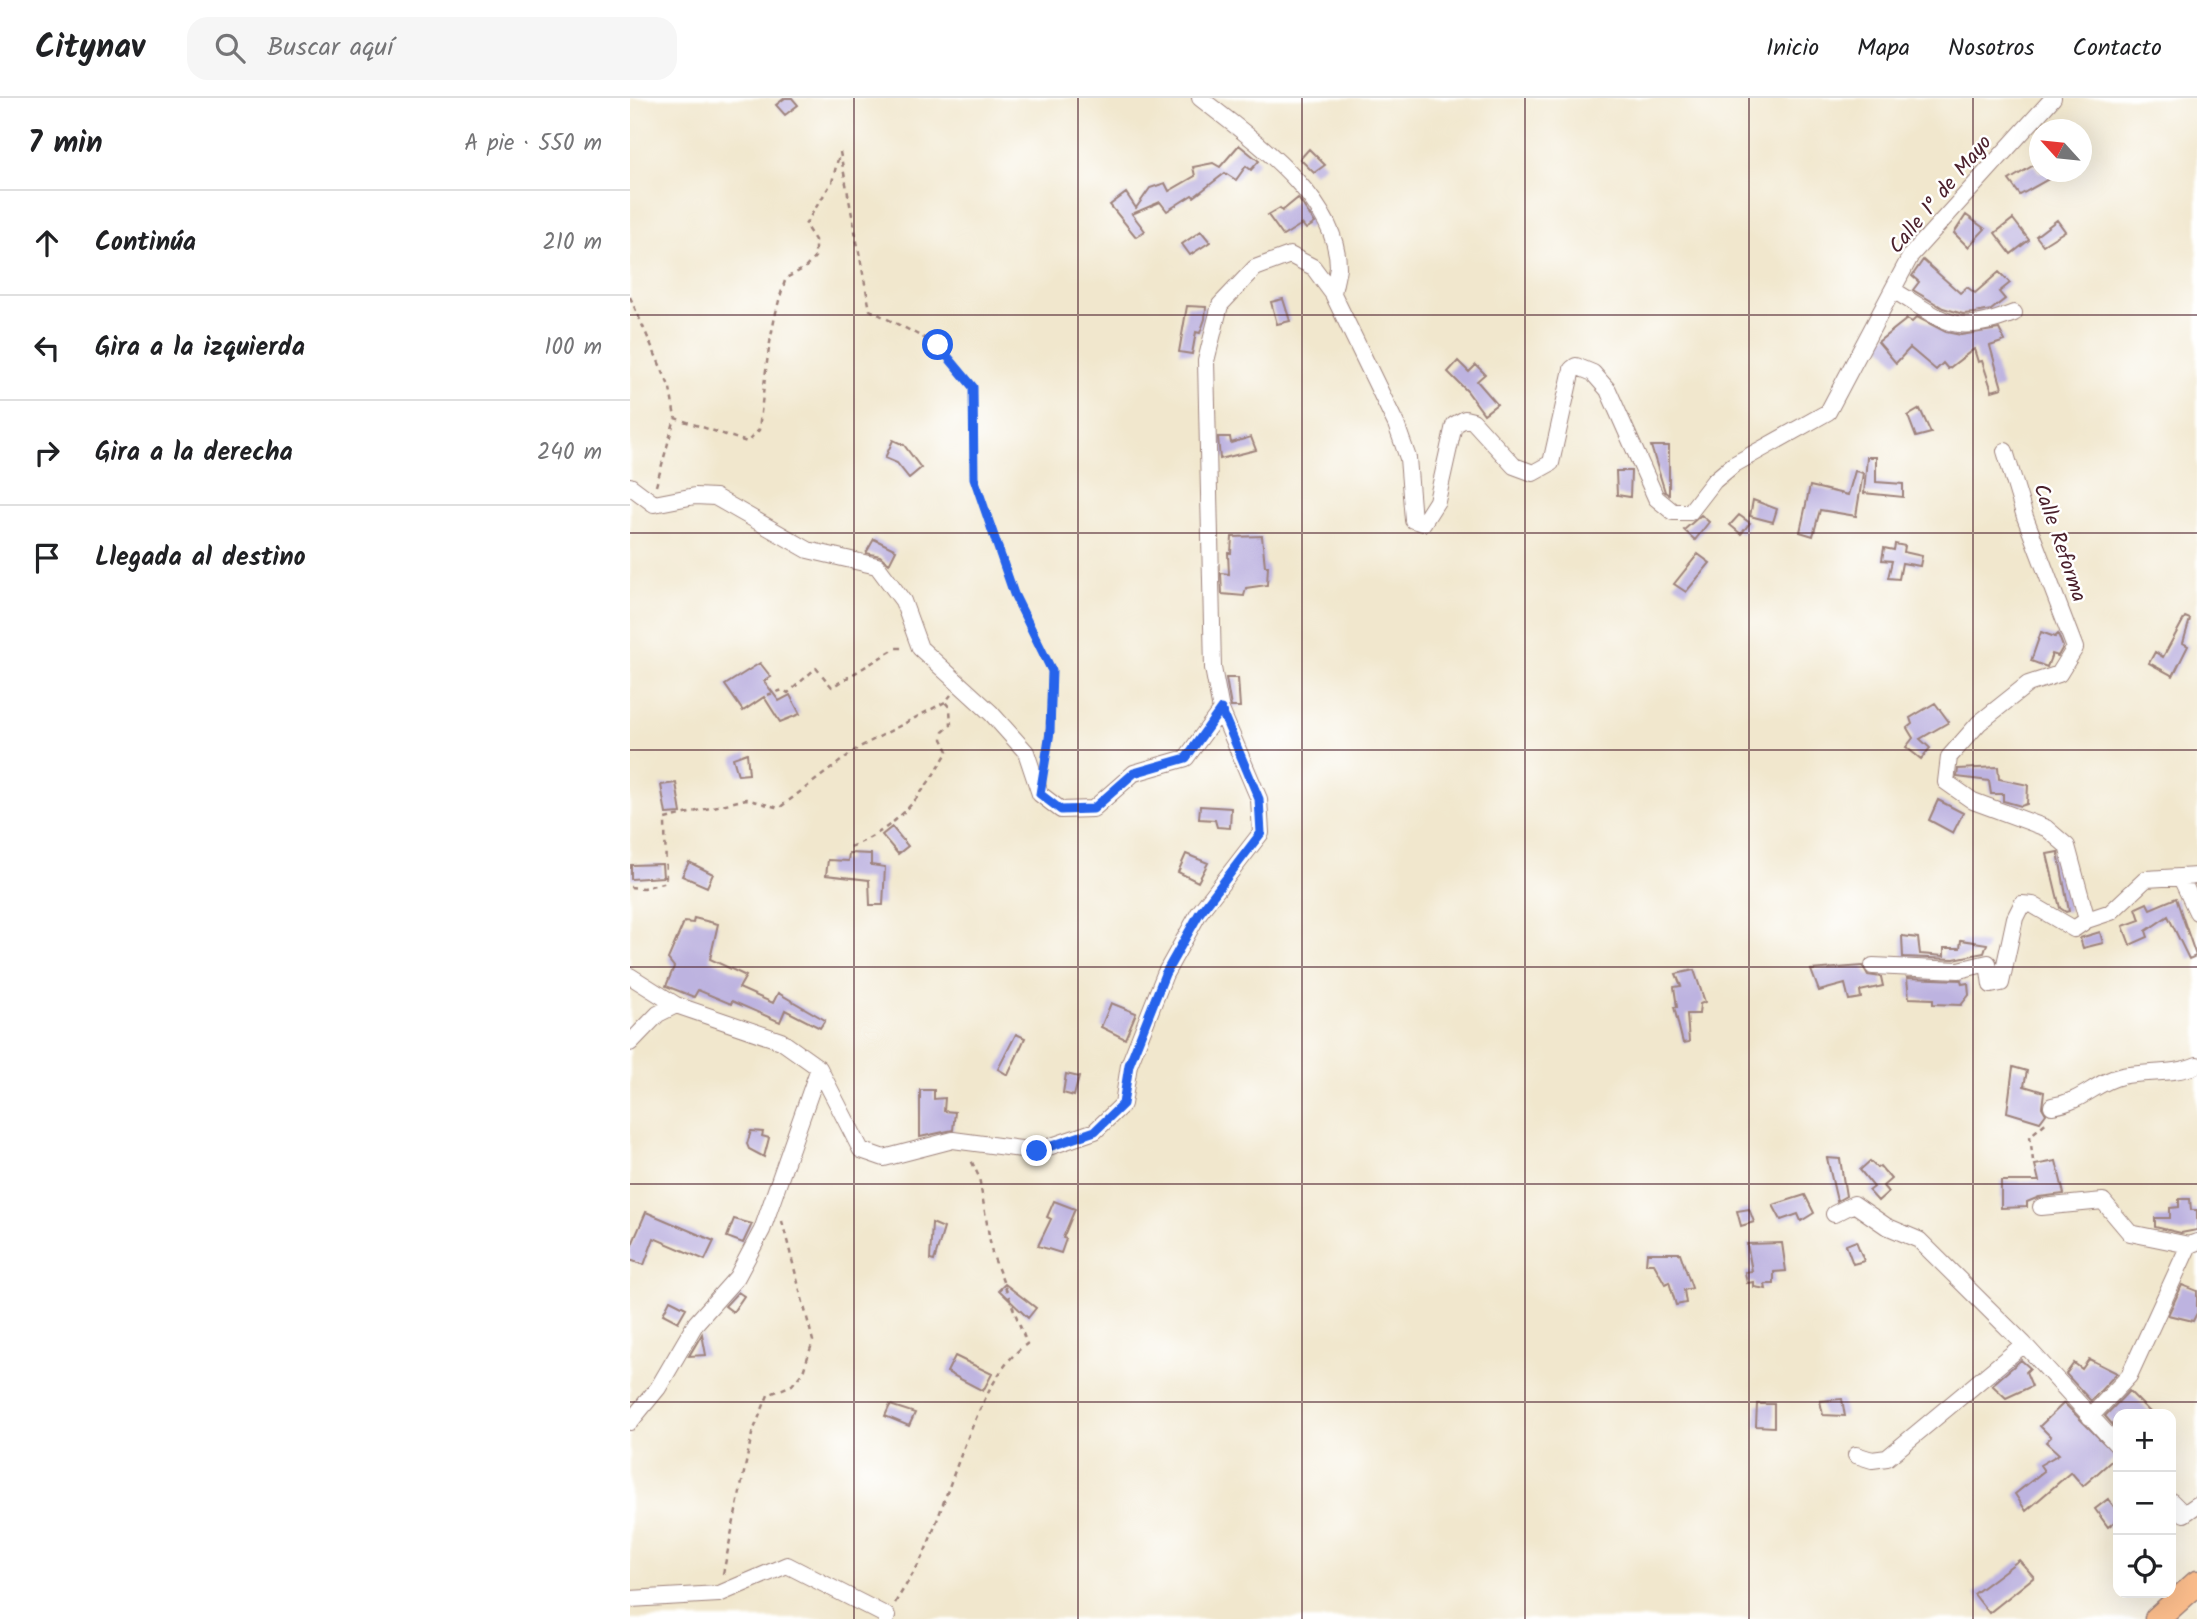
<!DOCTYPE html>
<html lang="es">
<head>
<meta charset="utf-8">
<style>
  :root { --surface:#fff; --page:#f6f6f6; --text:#202124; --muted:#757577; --line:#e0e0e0 }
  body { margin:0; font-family:Kalam,sans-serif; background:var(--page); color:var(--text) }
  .controls { position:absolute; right:21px; bottom:21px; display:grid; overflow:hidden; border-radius:14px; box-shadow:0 7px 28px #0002 }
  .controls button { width:63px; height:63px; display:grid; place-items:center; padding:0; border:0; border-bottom:2px solid var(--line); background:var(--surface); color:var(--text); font:35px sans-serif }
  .compass { position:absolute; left:1399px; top:21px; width:63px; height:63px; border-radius:50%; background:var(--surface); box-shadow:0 7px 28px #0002; rotate:297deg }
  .stop { position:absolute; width:21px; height:21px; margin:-16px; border:5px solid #2563eb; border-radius:50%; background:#fff }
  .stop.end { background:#2563eb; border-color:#fff; box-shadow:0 2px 7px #0008 }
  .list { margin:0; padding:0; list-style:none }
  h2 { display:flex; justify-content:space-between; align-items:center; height:91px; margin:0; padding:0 28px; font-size:30px }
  h2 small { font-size:23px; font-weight:400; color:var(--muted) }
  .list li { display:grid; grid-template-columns:46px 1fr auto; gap:21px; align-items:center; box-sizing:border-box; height:105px; padding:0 28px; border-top:2px solid var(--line) }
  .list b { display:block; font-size:26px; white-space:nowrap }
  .list em { font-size:23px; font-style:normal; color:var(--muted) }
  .icon { flex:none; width:38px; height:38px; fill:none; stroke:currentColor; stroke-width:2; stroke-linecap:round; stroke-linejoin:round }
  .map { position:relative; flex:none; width:1567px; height:1521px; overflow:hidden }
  header { display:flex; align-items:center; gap:42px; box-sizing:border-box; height:98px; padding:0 35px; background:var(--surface); border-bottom:2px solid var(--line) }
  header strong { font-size:33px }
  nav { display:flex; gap:38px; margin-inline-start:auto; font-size:24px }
  .search { width:490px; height:63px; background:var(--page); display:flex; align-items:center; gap:18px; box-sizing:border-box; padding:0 24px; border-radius:21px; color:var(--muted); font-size:26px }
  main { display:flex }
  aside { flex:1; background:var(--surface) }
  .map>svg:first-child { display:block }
  .building { fill:#bdb3e0 }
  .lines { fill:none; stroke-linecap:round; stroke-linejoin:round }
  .minor-casing { stroke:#9e837c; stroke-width:18 }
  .highway-casing { stroke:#9e837c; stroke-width:27 }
  .path { stroke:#9e837c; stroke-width:2.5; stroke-dasharray:5 5; stroke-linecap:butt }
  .minor { stroke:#fff; stroke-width:16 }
  .highway { stroke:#fabc8b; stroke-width:24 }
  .route { stroke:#2563eb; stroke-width:9 }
  .grid { fill:none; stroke:#4a1f2b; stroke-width:2; stroke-opacity:0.55 }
  .labels { text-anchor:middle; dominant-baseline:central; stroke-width:5; stroke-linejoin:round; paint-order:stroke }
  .street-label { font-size:21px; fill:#4a1f2b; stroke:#fff }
</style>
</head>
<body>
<header>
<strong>Citynav</strong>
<div class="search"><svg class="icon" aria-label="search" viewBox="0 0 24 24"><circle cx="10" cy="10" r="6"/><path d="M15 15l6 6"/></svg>Buscar aquí</div>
<nav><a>Inicio</a><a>Mapa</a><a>Nosotros</a><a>Contacto</a></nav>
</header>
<main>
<aside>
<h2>7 min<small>A pie · 550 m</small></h2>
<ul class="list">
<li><svg class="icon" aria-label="ahead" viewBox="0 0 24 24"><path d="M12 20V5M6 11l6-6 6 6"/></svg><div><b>Continúa</b></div><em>210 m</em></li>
<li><svg class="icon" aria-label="left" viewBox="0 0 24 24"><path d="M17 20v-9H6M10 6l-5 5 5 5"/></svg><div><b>Gira a la izquierda</b></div><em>100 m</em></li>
<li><svg class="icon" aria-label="right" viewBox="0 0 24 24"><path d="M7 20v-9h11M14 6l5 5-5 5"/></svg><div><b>Gira a la derecha</b></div><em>240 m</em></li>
<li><svg class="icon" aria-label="arrive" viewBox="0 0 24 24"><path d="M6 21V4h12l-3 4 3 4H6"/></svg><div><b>Llegada al destino</b></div></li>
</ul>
</aside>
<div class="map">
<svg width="1567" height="1521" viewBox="0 0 1567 1521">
  <rect width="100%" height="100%" fill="#fff"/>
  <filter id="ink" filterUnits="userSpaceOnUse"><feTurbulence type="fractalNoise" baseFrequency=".0143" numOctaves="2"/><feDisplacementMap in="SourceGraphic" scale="14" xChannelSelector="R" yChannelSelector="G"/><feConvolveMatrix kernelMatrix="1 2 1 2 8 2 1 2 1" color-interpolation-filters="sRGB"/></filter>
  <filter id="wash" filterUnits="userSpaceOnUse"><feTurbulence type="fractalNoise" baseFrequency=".00686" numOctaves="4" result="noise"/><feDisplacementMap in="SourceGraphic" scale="28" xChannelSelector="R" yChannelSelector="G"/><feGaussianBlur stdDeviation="1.57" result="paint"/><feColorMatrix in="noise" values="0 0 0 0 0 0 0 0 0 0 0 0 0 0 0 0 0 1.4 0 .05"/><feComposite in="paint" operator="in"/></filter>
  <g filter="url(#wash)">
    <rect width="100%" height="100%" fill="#f1e7cd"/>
    <g id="blocks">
      <path class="building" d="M155,0H162L168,7L155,17L146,7Z
        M609,47L629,63L621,72L616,68L606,82L595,75L564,99L562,97L537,113L530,104L502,116L515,133L506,139L480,107L496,95L506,110L520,90L535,85L539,93L565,78L563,69L583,65L590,69Z
        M679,51L695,67L684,75L670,61Z
        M1404,67L1409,74H1431L1390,97L1379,82Z
        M668,100L685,125L676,131L672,126L653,138L638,117L650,110L652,113Z
        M1336,117L1355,131L1338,149L1324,135Z
        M1383,121L1399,142L1381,156L1365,135Z
        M1427,122L1435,133L1413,147L1406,138Z
        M571,133L580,144L560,157L552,146Z
        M1293,162L1330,195L1337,189L1345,195L1369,174L1380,185L1369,194L1375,201L1361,212L1345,215L1333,216L1313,210L1283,192L1289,184L1282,178Z
        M653,201L660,223L647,226L641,204Z
        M557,208L576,209L575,221L570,235L566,234L562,256L549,254Z
        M1287,219L1316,234L1331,237L1369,231L1375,243L1360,248L1372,290L1362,293L1352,263L1348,264L1344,251L1318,271L1313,265L1306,272L1280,250L1266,265L1248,244L1277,221L1282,224Z
        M828,263L839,274L846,267L855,276L847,283L867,306L854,316L837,293L818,274Z
        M1290,311L1301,335L1286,339L1278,318Z
        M588,339H600L601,345L621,339L626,352L590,361Z
        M263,342L274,347L291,370L279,380L267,365L255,360Z
        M1021,348H1039V397L1035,394Z
        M1237,359H1246V384L1273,386V399L1234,395Z
        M986,373H1001L1000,399L987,397Z
        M1225,373L1233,375L1226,418L1190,412L1183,438L1170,434L1180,388L1218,397Z
        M1123,402L1147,411L1143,424L1120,418Z
        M1071,417L1079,424L1065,442L1054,432Z
        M1109,417L1120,425L1111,436L1100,427Z
        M632,438L635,468H638L637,487L616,490L614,498L592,496L591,475L599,476L598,455H601L602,439Z
        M244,441L266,452L259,466L250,458L236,455Z
        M1265,446L1275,448L1274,454L1292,458L1290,468L1272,465L1269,481L1258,480L1262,463L1252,462L1254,450L1264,452Z
        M1068,456L1080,465L1056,494L1044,486Z
        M1555,519L1560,521L1553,545L1558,548L1543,578L1519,565L1525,554L1533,559Z
        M1411,534L1425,539L1428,536L1433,549L1428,558L1422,556L1417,569L1401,563Z
        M130,565L141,579L134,583L149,603L160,597L170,616L150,624L134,599L113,613L95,587Z
        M596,580H608L610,609H601Z
        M1305,605L1319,624L1290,641L1300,650L1291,661L1276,649L1283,640L1277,630L1282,626L1280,620Z
        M117,655L119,676L108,677L103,660Z
        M1368,669L1369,681L1398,687L1397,706L1391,708L1377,704L1373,703V696H1361L1359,683L1327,679L1328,671Z
        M46,685L51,715L36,716L31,687Z
        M1308,702L1333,715L1323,735L1299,722Z
        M570,708L601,710L600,730L587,729L585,722L569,721Z
        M262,729L278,748L268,756L252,737Z
        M1428,754L1439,813L1436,814L1430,810L1417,756Z
        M219,755L241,756V767L255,769L253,807H240L239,782L196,777L198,762L218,763Z
        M556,756L578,765L568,784L548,774Z
        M59,764L83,776L77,789L52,778Z
        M32,766L33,779L1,781V767Z
        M1546,800L1566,858L1559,861L1538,818L1516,833L1518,839L1500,847L1493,828L1510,822L1506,810L1517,805L1520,811Z
        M64,820L88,826L80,861L116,878L109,890L143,905L148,895L195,922L190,930L155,912L150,924L102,903L101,906L68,892L64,899L36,888L44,869L38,861L54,824L63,825Z
        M1470,834L1473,845L1453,850L1450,840Z
        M1272,838L1288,840L1290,856L1314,858V850H1330L1331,842L1357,846L1354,855L1324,861L1273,859Z
        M1233,868L1238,877L1251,879L1253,888L1230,893L1231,900L1219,902L1215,886L1189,893L1181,872Z
        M1064,872L1075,904L1070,906L1069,916H1057L1059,944L1053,945L1044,909H1047L1044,889L1051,888L1046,876Z
        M1277,880L1331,882L1332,886L1338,885L1339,897L1331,907L1303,906V901L1279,900Z
        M481,905L506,915L495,941L471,929Z
        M386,936L395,940L378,977L368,971Z
        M1383,969L1397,973L1394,988L1414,994L1412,1009L1416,1016L1410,1024L1377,1014Z
        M436,976L449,979L444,998L433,995Z
        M290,992H304V1001L315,1000L314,1013L325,1014L323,1032L290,1039Z
        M121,1033L133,1034L132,1038L139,1040L134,1059L119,1051L117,1046Z
        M1197,1060L1210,1061L1216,1098L1207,1103Z
        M1240,1063L1247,1070L1250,1068L1261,1081L1253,1088L1258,1094L1248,1103L1239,1093L1244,1089L1230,1072Z
        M1426,1063L1434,1096L1409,1099L1397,1104V1109L1371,1110V1083H1409L1405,1067Z
        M1175,1097L1184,1115L1171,1123L1168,1116L1151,1122L1143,1107Z
        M1549,1101H1560L1561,1112H1567V1132L1551,1135L1525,1129V1120H1540V1110L1549,1109Z
        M424,1103L445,1111L433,1140L436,1141L431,1155L408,1148L421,1121L417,1119Z
        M1119,1111L1124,1124L1111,1128L1107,1113Z
        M16,1114L84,1143L75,1162L24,1140L14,1167L0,1162V1151Z
        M104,1121L122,1126L113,1145L97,1139Z
        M302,1125L314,1130L304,1163L300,1162Z
        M1226,1143L1234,1163L1223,1166L1216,1147Z
        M1152,1145L1156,1173L1144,1174V1186H1135L1136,1191L1124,1189V1184L1117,1185L1115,1174L1122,1173L1117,1146Z
        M1017,1155H1050L1062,1190L1054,1192L1056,1205L1046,1207L1039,1184L1035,1186L1024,1166H1016Z
        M375,1186L406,1210L398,1220L369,1192Z
        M1552,1187L1567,1193V1215L1563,1223L1538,1217Z
        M108,1194L114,1198L103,1214L95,1208Z
        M40,1202L56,1210L48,1224L33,1216Z
        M72,1236L76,1257L59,1258Z
        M325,1258L362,1276L353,1293L317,1274Z
        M1459,1261L1487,1275L1461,1303L1436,1276L1444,1265L1452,1271Z
        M1391,1262L1400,1270L1396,1274L1402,1288L1376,1300L1362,1287Z
        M1499,1293L1522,1316H1488V1333L1475,1318Z
        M1212,1301L1215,1318L1193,1317L1190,1303Z
        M1434,1305L1487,1358L1453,1388L1441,1374L1396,1413L1385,1396L1414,1373L1410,1367L1429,1356L1416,1344L1421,1339L1410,1328Z
        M1127,1306H1144V1329L1126,1328Z
        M260,1307L285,1315L279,1328L255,1318Z
        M1478,1401L1488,1414V1421L1478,1429L1465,1411Z
        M1389,1462L1404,1479L1359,1515L1344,1496Z"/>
    </g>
  </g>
  <g filter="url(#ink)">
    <use href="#blocks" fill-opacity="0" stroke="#9e837c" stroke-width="2"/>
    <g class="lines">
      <g class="minor-casing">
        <path id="minor" d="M570,0C619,39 708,99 708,169C707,178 704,187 703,196
          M1263,192C1315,223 1323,239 1384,215
          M1375,353L1395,419L1445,550L1429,576L1398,586L1349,625L1319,659L1316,684L1343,703L1416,730L1437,748L1457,822L1481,814L1516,781L1567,778
          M0,388L24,406L65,398L85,399L178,452L247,468L273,503L290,550L361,615L396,654L410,696L431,712L463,711L504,675L556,660L591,612
          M1551,780L1567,814
          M1243,868L1329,872L1358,865L1361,887L1371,885L1385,820L1392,806L1403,807L1444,831L1457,822
          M0,878L46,907
          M0,945L28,916L46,907L151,943L189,970L231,1052L254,1060L323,1042L407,1053L465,1033L493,1006L499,967L535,876L569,815L631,735L629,701L591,612L583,570L576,263L590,207L625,170L660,157L683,169L703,196L766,326L778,360L783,422L793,425L807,403L824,327L835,321L843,323L884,368L903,375L921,365L942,271L946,268L963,275L978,292L1026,400L1043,414H1060L1084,383L1103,367L1198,314L1281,157L1423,0
          M1422,1008C1453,1004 1465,984 1492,978C1517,973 1543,977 1567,967
          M1411,1109L1473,1103L1500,1135L1559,1147
          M1204,1116L1224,1106L1256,1128L1289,1142L1394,1246L1488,1348
          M1460,1319L1499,1278L1559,1147L1567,1144
          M0,1324L28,1290L66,1225L107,1179L132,1132L189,970
          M1226,1357L1242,1362L1257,1360L1394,1246
          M1541,1403L1554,1416L1567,1407
          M0,1501L89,1496L157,1467L257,1518L256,1521"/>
      </g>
      <g class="highway-casing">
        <path id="highway" d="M1527,1521L1567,1485"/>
      </g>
      <path class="path" d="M210,54L240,212L308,247L343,289L344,381L384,497L421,573L415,662
        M0,199L40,290L45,320
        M26,388L45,320L117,344L129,332C135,281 139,228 156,180L175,170L185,159V142L175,127L202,84L209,57
        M137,597L153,592L158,595L186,570L202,589L266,550H273
        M220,749C270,729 292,697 318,653L312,641L313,634L321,627L320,610L315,604
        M0,789L13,790L36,784L35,721L116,701L149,710L228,650L315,604L321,597
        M1403,1063L1400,1038L1419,1022
        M93,1476L122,1336L138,1297L162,1287L173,1274L183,1243L152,1123
        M265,1505C275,1488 287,1471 295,1453C318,1401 351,1274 397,1246L362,1155L349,1079L340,1060"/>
      <use href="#minor" class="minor"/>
      <use href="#highway" class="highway"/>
    </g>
  </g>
  <g class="lines" filter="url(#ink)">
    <path class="route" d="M308,247L343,289L344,380L384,496L422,573L420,634L410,696L431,712L463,711L504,675L556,660L591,611L629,701L631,735L569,816L535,876L499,967L493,1006L465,1033L407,1053"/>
  </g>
  <path class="grid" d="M224,0V1521M448,0V1521M672,0V1521M895,0V1521M1119,0V1521M1343,0V1521M0,217H1567M0,435H1567M0,652H1567M0,869H1567M0,1086H1567M0,1304H1567"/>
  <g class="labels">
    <g class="street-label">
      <text transform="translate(1311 97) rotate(-50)">Calle 1° de Mayo</text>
      <text transform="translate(1429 445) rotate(71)">Calle Reforma</text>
    </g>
  </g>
</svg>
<div class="controls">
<button>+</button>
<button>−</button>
<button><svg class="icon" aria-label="locate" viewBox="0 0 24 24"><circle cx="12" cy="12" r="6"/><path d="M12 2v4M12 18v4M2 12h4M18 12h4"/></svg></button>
</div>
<svg class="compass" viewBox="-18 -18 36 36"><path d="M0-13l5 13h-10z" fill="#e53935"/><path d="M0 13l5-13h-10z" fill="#757577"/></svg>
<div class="stop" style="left:308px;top:247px"></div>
<div class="stop end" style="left:407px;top:1053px"></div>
</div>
</main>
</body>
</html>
